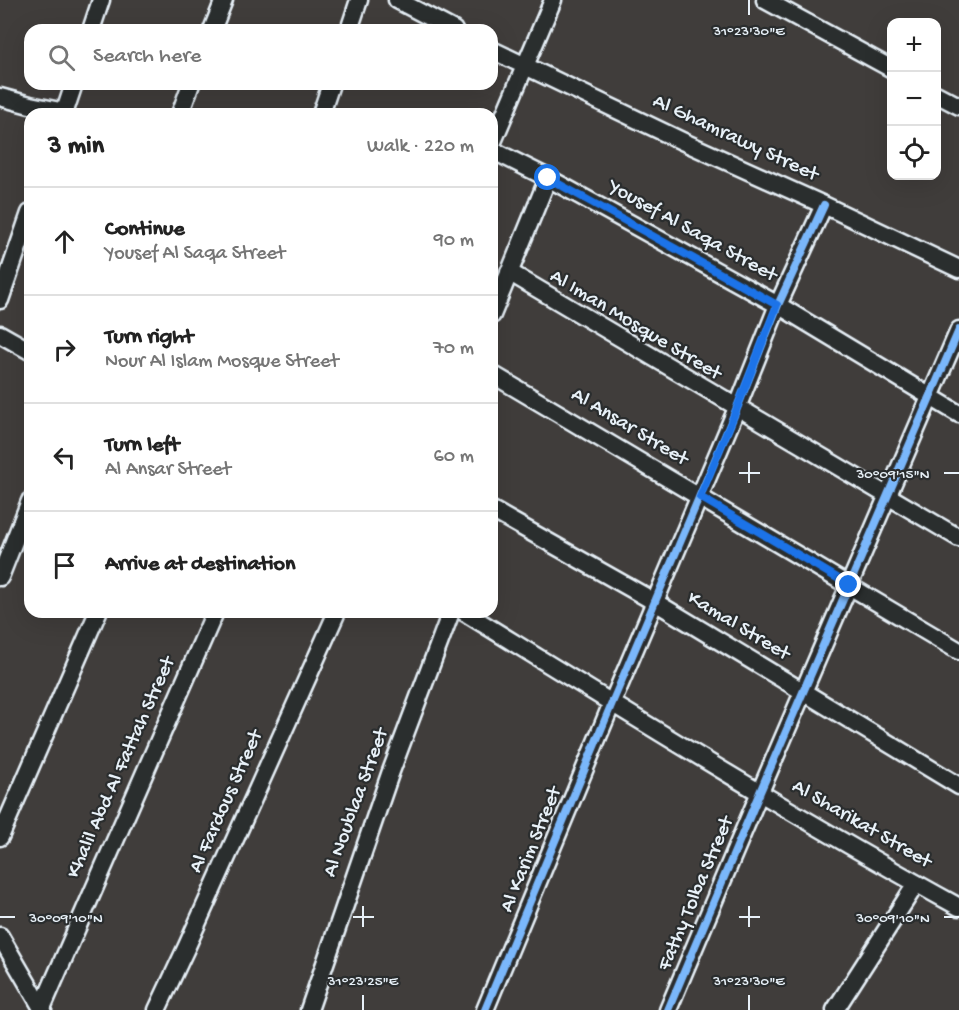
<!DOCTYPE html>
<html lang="en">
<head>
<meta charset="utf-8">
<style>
  :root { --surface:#fff; --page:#f2f2f2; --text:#222; --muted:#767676; --line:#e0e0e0 }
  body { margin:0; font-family:"Gochi Hand",sans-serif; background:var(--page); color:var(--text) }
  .controls { position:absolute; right:18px; top:18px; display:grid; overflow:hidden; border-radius:12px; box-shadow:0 6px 24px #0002 }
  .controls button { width:54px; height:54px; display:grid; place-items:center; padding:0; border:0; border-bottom:2px solid var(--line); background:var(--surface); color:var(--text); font:30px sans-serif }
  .stop { position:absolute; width:18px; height:18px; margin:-14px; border:4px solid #1a73e8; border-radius:50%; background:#fff }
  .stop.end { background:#1a73e8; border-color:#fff; box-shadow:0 2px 6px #0008 }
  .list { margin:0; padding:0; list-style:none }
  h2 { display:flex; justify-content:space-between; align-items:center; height:78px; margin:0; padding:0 24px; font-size:26px }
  h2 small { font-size:20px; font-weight:400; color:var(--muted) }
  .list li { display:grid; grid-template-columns:39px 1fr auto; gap:18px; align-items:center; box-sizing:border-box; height:108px; padding:0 24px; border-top:2px solid var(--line) }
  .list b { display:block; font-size:22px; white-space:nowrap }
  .list p { margin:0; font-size:20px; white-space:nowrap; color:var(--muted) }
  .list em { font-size:20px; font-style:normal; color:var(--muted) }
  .icon { flex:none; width:33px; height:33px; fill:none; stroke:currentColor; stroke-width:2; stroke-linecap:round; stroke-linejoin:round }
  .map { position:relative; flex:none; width:959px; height:1010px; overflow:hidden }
  .search { position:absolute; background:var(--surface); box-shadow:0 6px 24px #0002; left:24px; top:24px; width:474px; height:66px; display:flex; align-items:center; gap:15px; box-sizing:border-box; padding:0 21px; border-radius:18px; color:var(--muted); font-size:22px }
  .panel { position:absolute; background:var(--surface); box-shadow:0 6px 24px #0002; left:24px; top:108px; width:474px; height:510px; border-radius:18px }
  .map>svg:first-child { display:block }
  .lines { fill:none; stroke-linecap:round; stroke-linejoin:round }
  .minor-casing { stroke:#e8f1f8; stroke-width:21 }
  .minor { stroke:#2a2d2e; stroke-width:16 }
  .cycleway-casing { stroke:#2a2d2e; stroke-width:11 }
  .cycleway { stroke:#7ab7fb; stroke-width:8 }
  .route { stroke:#1a73e8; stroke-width:8 }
  .ticks { fill:none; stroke:#e8f1f8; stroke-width:2 }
  .labels { text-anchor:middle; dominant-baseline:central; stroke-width:4.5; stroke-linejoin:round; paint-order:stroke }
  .street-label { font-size:21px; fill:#e8f1f8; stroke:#2a2d2e }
  .ticks-label { font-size:15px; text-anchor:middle; fill:#e8f1f8; stroke:#2a2d2e; stroke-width:4.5; stroke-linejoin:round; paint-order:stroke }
</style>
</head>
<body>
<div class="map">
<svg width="959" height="1010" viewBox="0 0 959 1010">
  <rect width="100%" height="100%" fill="#403d3b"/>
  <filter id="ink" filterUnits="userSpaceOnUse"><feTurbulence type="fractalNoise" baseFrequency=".0167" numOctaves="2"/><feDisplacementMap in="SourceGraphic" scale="12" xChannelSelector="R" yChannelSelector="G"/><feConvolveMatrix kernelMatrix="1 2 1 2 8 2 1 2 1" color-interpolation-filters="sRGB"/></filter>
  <g filter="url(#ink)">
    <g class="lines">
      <g class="minor-casing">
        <path id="minor" d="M397,0L454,30
          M765,0L892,69
          M91,30L101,0
          M212,30L224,0
          M349,30L359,0
          M492,50L684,142L824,205L959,269
          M936,94L959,106
          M0,97L30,105L65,112
          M64,114L74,84
          M180,114L191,84
          M321,114L331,84
          M492,144L553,0
          M492,150L548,178L778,305L959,414
          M509,272L959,538
          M0,300L30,213
          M492,315L548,178
          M0,334L30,351
          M492,374L959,651
          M492,510L655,602L959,786
          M0,577L30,501
          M464,612C628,713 791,815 959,907
          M0,837L98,612
          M0,936L43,1010
          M42,1008L215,612
          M157,1010L187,946L337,612
          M309,1010L390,774L451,612
          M485,1010L612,703L737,408L778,305L824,205
          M668,1010L760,792L959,330
          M835,1010L916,884"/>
      </g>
      <use href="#minor" class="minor"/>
      <g class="cycleway-casing">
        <path id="cycleway" d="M485,1010L612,703L737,408L778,305L824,205
          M668,1010L760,792L959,330"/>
      </g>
      <use href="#cycleway" class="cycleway"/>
    </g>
  </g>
  <g class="lines" filter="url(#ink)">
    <path class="route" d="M548,178L777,305L737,408L700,497L849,585"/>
  </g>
  <path class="ticks" d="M749,0V15M749,462V483M739,473H760M944,473H959M363,906V927M749,906V927M0,917H15M353,917H374M739,917H760M944,917H959M363,995V1010M749,995V1010"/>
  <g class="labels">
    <g class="street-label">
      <text transform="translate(735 139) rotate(25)">Al Ghamrawy Street</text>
      <text transform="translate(692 232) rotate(29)">Yousef Al Saqa Street</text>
      <text transform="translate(635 326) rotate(31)">Al Iman Mosque Street</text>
      <text transform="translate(629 428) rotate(31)">Al Ansar Street</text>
      <text transform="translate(738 627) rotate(31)">Kamal Street</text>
      <text transform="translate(122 768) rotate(-66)">Khalil Abd Al Fattah Street</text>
      <text transform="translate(227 802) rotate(-66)">Al Fardous Street</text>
      <text transform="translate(357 803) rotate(-70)">Al Noublaa Street</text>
      <text transform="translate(861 825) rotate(30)">Al Sharikat Street</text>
      <text transform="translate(532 850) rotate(-68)">Al Karim Street</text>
      <text transform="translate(697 894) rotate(-67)">Fathy Tolba Street</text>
    </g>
  </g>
  <g class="ticks-label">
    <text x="749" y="35">31°23'30"E</text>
    <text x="893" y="478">30°09'15"N</text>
    <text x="66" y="922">30°09'10"N</text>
    <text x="893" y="922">30°09'10"N</text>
    <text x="363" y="985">31°23'25"E</text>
    <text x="749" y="985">31°23'30"E</text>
  </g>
</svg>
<div class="controls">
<button>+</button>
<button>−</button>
<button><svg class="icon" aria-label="locate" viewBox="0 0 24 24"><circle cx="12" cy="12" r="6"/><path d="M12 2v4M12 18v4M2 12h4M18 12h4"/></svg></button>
</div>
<div class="stop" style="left:548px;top:178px"></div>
<div class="stop end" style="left:849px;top:585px"></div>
<div class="search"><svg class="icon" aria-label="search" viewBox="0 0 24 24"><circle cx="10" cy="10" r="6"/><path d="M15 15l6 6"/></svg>Search here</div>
<section class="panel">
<h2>3 min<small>Walk · 220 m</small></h2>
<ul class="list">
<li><svg class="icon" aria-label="ahead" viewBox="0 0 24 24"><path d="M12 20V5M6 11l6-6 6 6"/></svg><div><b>Continue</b><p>Yousef Al Saqa Street</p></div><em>90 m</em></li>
<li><svg class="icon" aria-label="right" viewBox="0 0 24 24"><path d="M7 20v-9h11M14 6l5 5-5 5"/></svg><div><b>Turn right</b><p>Nour Al Islam Mosque Street</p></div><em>70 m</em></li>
<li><svg class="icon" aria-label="left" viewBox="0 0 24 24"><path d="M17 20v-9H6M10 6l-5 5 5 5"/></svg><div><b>Turn left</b><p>Al Ansar Street</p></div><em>60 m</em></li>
<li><svg class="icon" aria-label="arrive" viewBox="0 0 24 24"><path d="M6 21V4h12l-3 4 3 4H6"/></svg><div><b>Arrive at destination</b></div></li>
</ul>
</section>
</div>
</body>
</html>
